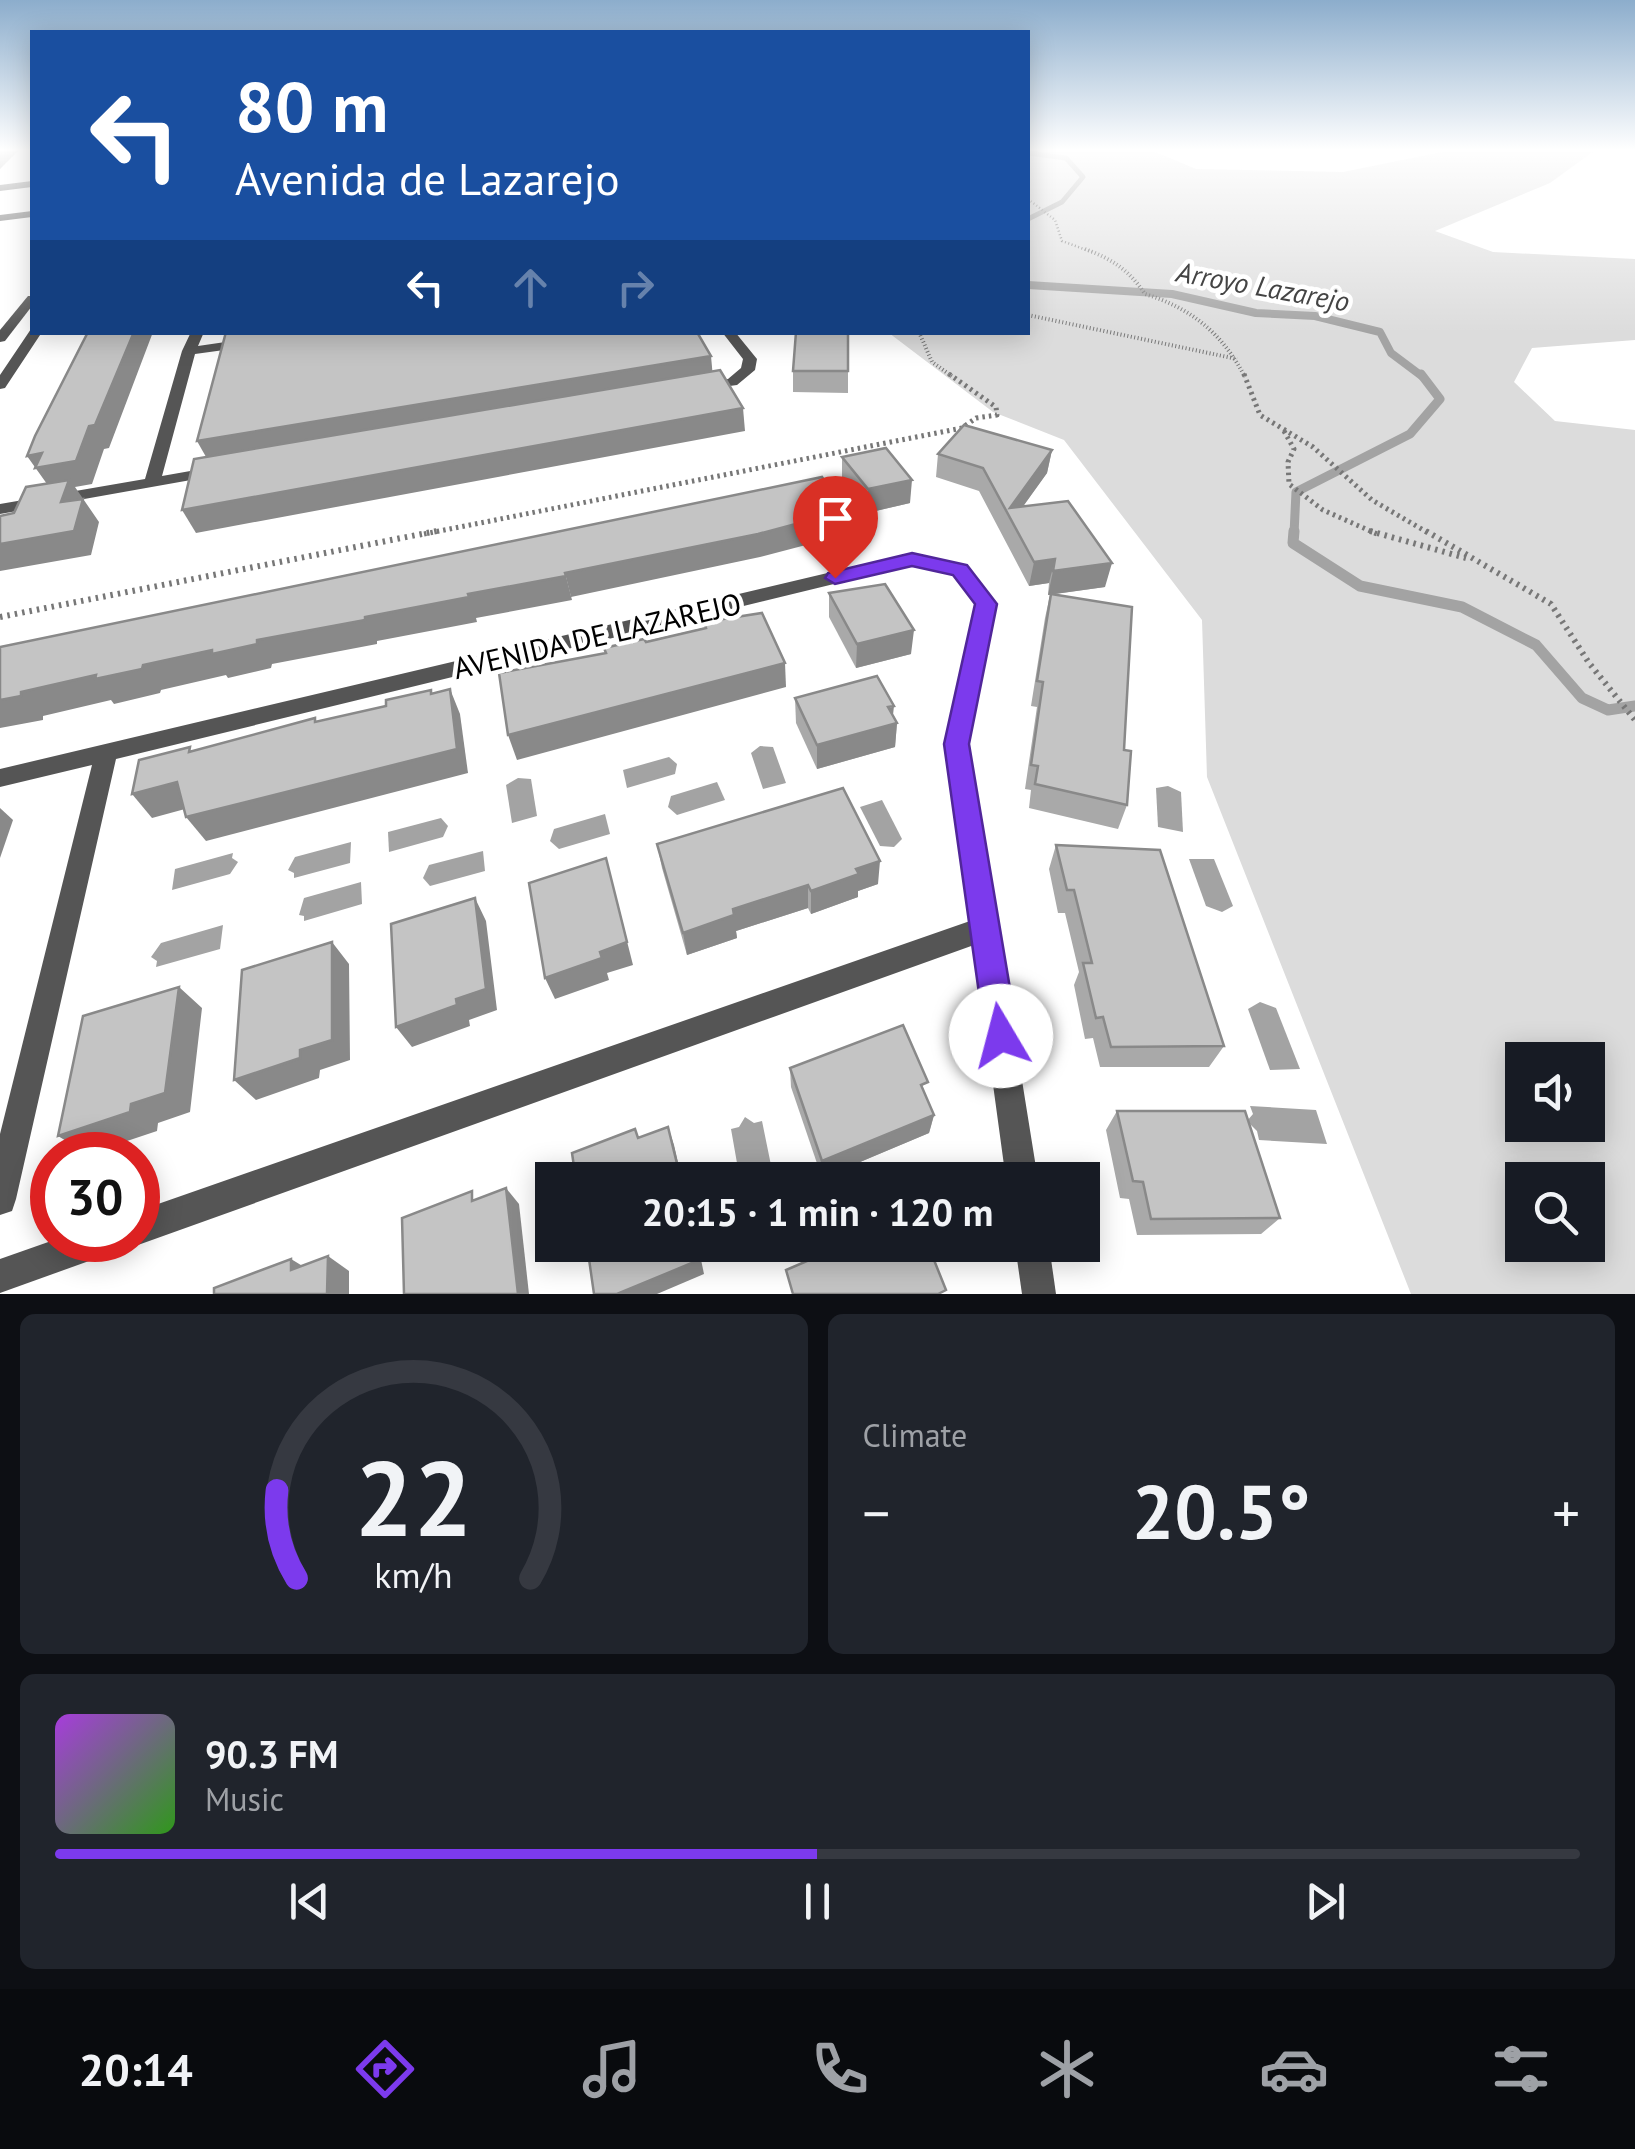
<!DOCTYPE html>
<html lang="en">
<head>
<meta charset="utf-8">
<style>
  :root { --surface:#171b24; --page:#20242c; --text:#f1f3f6; --muted:#9ea1a6; --line:#363941; --accent:#7c3aed }
  body { margin:0; font-family:"PT Sans",sans-serif; background:var(--page); color:var(--text); height:100vh; display:flex; flex-direction:column; font-size:38px; white-space:nowrap }
  * { box-sizing:border-box; margin:0 }
  p { font-size:32px; color:var(--muted) }
  .icon { flex:none; width:55px; height:55px; fill:none; stroke:currentColor; stroke-width:2; stroke-linecap:round; stroke-linejoin:round }
  .map { position:relative; height:1294px; overflow:hidden }
  .drawer { display:flex; flex-direction:column; gap:20px; padding:20px; background:#0d0f14; flex:1 }
  .drawer>* { flex:none }
  .guide { position:absolute; left:30px; top:30px; width:1000px; height:305px; border-radius:0px; box-shadow:0 5px 25px #0003; background:#1a4fa0; color:#fff; overflow:hidden }
  .buttons { position:absolute; left:1505px; top:1042px; display:grid; gap:20px }
  .buttons a { display:grid; place-items:center; width:100px; height:100px; border-radius:0px; background:var(--surface); box-shadow:0 5px 25px #0003; font-size:50px }
  .speed { position:absolute; left:30px; top:1132px; display:flex; gap:20px; font-size:50px; font-weight:700; text-align:center }
  .speed>* { display:grid; place-content:center; width:130px; height:130px; border-radius:50%; background:var(--surface); box-shadow:0 5px 25px #0003; line-height:1 }
  .speed .limit { border:15px solid #d22; background:#fff; color:#111 }
  .pin { position:absolute; display:grid; place-items:center; width:85px; height:85px; color:#fff; margin:-102px -42px; border-radius:50% 50% 50% 0; rotate:-45deg; box-shadow:0 0 10px #0007 }
  .pin .icon { rotate:45deg }
  .me { position:absolute; width:110px; margin:-55px; rotate:352deg; stroke-linejoin:round; filter:drop-shadow(0 0 8px #0008) }
  .turn { display:flex; align-items:center; gap:35px; height:210px; padding:0 40px; font-size:45px }
  .turn .icon { width:130px; height:130px; stroke-width:2.5 }
  .turn b { display:block; font-size:70px; line-height:85px }
  .lanes { display:flex; align-items:center; height:95px; padding:0 40px; background:#0003; justify-content:center; gap:50px; direction:ltr }
  .lanes .off { opacity:.35 }
  .big { font-size:75px; font-weight:600; line-height:1.1 }
  .drawer .tile { flex:1; display:flex; flex-direction:column; justify-content:center; gap:15px; min-width:0; padding:0 35px; border-radius:15px; background:var(--page) }
  .drawer .dial { align-items:center; gap:0 }
  .dial svg { height:260px; overflow:visible; fill:none; stroke:var(--line); stroke-width:7; stroke-linecap:round; text-anchor:middle }
  .dial text { fill:var(--text); stroke:none }
  .song { display:flex; align-items:center; gap:30px }
  .cover { width:120px; height:120px; border-radius:15px; background:linear-gradient(135deg,hsl(280 70% 55%),hsl(110 70% 35%)) }
  .played { height:10px; border-radius:5px; background:linear-gradient(90deg,var(--accent) 50%,var(--line) 50%) }
  .keys { display:flex; justify-content:space-around; direction:ltr }
  .heat { display:flex; justify-content:space-between; align-items:center; font-size:55px; direction:ltr }
  .drawer .tiles { flex:1; display:grid; gap:20px; grid-template-columns:1fr 1fr }
  .tile:last-child { grid-column:span 2 }
  .trip { position:absolute; left:535px; top:1162px; width:565px; height:100px; border-radius:0px; background:var(--surface); box-shadow:0 5px 25px #0003; font-weight:600; line-height:100px; text-align:center }
  .menu { display:flex; height:160px; justify-content:space-around; align-items:center; background:#090b0e; color:var(--muted) }
  .menu .icon { width:70px; height:70px }
  .menu .active { color:var(--accent) }
  .menu b { font-size:45px; color:var(--text) }
  .map>svg:first-child { display:block }
</style>
</head>
<body>
<div class="map">
<svg width="1635" height="1294" viewBox="0 0 1635 1294">
  <rect width="100%" height="100%" fill="#fff"/>
  <path fill="#dcdcdc" fill-rule="evenodd" d="M1028,151H1153L1196,169L1343,172L1447,151H1594L1550,183L1435,231L1493,252L1635,259V340L1532,348L1514,382L1555,421L1635,430V1294H1411L1207,777L1202,620L1064,440L993,412L889,333L1028,332ZM1522,1060H1588V1125H1522ZM1522,1180H1588V1245H1522Z"/>
  <g fill="#a3a3a3">
    <path d="M760,746L773,747L786,783L763,789L751,753Z"/>
    <path d="M669,757L677,764L675,774L627,788L623,770Z"/>
    <path d="M518,778L531,779L537,816L512,823L506,785Z"/>
    <path d="M717,782L725,800L677,815L668,807L671,796Z"/>
    <path d="M1168,786L1181,792L1183,832L1158,827L1156,788Z"/>
    <path d="M882,800L902,839L894,847L880,846L860,807Z"/>
    <path d="M605,814L610,834L559,849L550,841L554,829Z"/>
    <path d="M441,818L448,826L443,837L389,852L388,832Z"/>
    <path d="M351,842L350,863L294,878V873L288,870L295,857Z"/>
    <path d="M483,851L485,871L430,886L423,878L429,865Z"/>
    <path d="M233,853L232,858L238,862L230,874L172,890L175,869Z"/>
    <path d="M1189,859H1214L1233,906L1222,912L1206,906Z"/>
    <path d="M361,882L362,904L304,921V916L299,915L304,898Z"/>
    <path d="M223,925L220,949L156,967L157,961L151,957L161,943Z"/>
    <path d="M1260,1002L1276,1008L1300,1069L1270,1070L1248,1009Z"/>
    <path d="M1250,1106L1316,1110L1327,1144L1259,1140L1257,1131L1247,1121L1253,1114Z"/>
    <path d="M745,1117L754,1123L762,1121L774,1180H740L731,1129L739,1127Z"/>
  </g>
  <g fill="none" stroke-linecap="round" stroke-linejoin="round">
    <path stroke="#a3a3a3" stroke-width="5" d="M1028,153L1066,158L1083,177L1062,202L1028,219"/>
    <path stroke="#a3a3a3" stroke-width="8" d="M1028,285L1172,294L1256,313L1315,316L1380,332L1391,353L1423,377"/>
    <path stroke="#a3a3a3" stroke-width="9" d="M1294,534L1296,492L1410,434L1440,399L1421,374"/>
    <path stroke="#a3a3a3" stroke-width="11" d="M1294,531L1293,543L1360,586L1462,607L1536,645L1582,698L1608,710L1635,706"/>
    <path stroke="#777" stroke-width="2.5" stroke-dasharray="1 2.5" stroke-linecap="butt" d="M1028,199L1055,220L1062,241L1092,252"/>
    <g stroke="#777" stroke-width="4" stroke-dasharray="1 2.5" stroke-linecap="butt">
      <path d="M1085,249C1112,259 1129,270 1145,294C1191,308 1222,333 1245,377"/>
      <path d="M1028,315L1237,359"/>
      <path d="M919,332L932,362L953,377"/>
    </g>
    <g stroke="#777" stroke-width="5" stroke-dasharray="2.5 4" stroke-linecap="butt">
      <path d="M1244,374L1260,415L1313,447L1372,500L1430,534"/>
      <path d="M1284,431L1294,449L1288,462L1289,484L1323,510L1377,534"/>
      <path d="M424,534L962,428L976,418L997,415L996,407L949,374"/>
    </g>
    <g stroke="#777" stroke-width="6" stroke-dasharray="2.5 5" stroke-linecap="butt">
      <path d="M1370,531L1466,558"/>
      <path d="M1426,531L1551,604L1589,663L1635,720"/>
      <path d="M0,617L437,531"/>
    </g>
    <g fill="#555" fill-rule="evenodd">
      <path d="M32,181V187L0,191V185Z"/>
      <path d="M32,211V217L0,221V215Z"/>
      <path d="M28,296H32V306L5,341L0,342V330Z"/>
      <path d="M31,329L32,332H42L5,388L0,389V375Z"/>
      <path d="M191,332H204L198,346L246,339L253,343L246,347L195,354L162,476L213,467L221,472L219,475L0,514V504L145,479L182,351Z"/>
      <path d="M722,332H735L757,359L755,370L737,385L700,390V384L728,379L741,368L743,359Z"/>
      <path d="M912,553L966,566L996,604L968,744L1038,1180H1006L974,945L138,1245L127,1240H138V1211L970,921L946,744L976,605L954,574L912,565L116,759L16,1199L12,1211L0,1215V1134L92,765L0,787V769Z"/>
      <path d="M54,1240H119L114,1252L0,1293V1259Z"/>
      <path d="M1015,1245H1049L1056,1294H1022Z"/>
    </g>
  </g>
  <g fill="#a9a9a9">
    <path d="M793,371H848V393L793,392Z"/>
    <path d="M1052,450L1047,473L1023,506L1105,587L1054,594L1124,750L1127,805L1118,829L1029,808L1031,790L1025,789L1037,707L1031,706L1045,618L1050,595H1048L1049,583L1029,586L979,491L936,477L938,454Z"/>
    <path d="M842,457L910,503L867,513L842,480Z"/>
    <path d="M829,593L911,654L856,668L829,617Z"/>
    <path d="M795,698L893,715L897,723L895,747L817,769L796,723Z"/>
    <path d="M657,844L878,884L858,891V897L811,914L808,908L736,931L737,938L687,955L662,868Z"/>
    <path d="M1056,845L1224,1046L1209,1067H1100L1093,1038L1085,1039L1074,985L1079,972L1065,913H1058L1049,869Z"/>
    <path d="M790,1068L925,1095L934,1115L929,1133L822,1178L791,1087Z"/>
    <path d="M1117,1111L1280,1218L1261,1234L1137,1235L1129,1199L1120,1198L1106,1130Z"/>
  </g>
  <g fill="#898989">
    <path d="M0,151H18L0,169Z"/>
    <path d="M134,332H153L109,448L104,449L92,484L75,487L99,522L91,555L0,571V544L52,491L27,456L89,426Z"/>
    <path d="M711,356L713,378L210,464L197,441Z"/>
    <path d="M743,408L745,431L196,533L182,510Z"/>
    <path d="M1052,450L1047,473L1012,522L1010,508Z"/>
    <path d="M912,480L910,503L867,513L868,489Z"/>
    <path d="M844,511V535L760,557L571,597L565,573Z"/>
    <path d="M1055,559L1049,583L1029,586L1034,562Z"/>
    <path d="M1112,563L1105,587L1048,595L1053,571Z"/>
    <path d="M566,576L572,600L476,618L477,622L377,641V644L272,664L271,668L228,678L226,675L161,690L160,693L114,704L111,700L43,716V720L0,728V700L21,692L468,594Z"/>
    <path d="M914,630L911,654L856,668L857,644Z"/>
    <path d="M785,663L786,687L517,760L508,735Z"/>
    <path d="M450,689L460,714L468,773L206,841L186,817Z"/>
    <path d="M894,706L892,724L897,723L895,747L817,769V745Z"/>
    <path d="M177,782L196,806L152,818L132,794Z"/>
    <path d="M0,808L13,820L0,858Z"/>
    <path d="M606,858L633,965L607,973L609,980L555,999L545,978L600,952Z"/>
    <path d="M880,861L878,884L858,891V897L811,914V891L856,869Z"/>
    <path d="M808,885V908L736,931L737,938L687,955L683,933L733,909Z"/>
    <path d="M475,898L486,921L497,1010L469,1020L470,1026L412,1047L396,1027L456,999Z"/>
    <path d="M332,942L349,964L350,1060L320,1070L319,1078L256,1100L234,1080L300,1050Z"/>
    <path d="M179,987L202,1008L190,1112L158,1123L157,1131L88,1154L58,1136L131,1104Z"/>
    <path d="M934,1115L929,1133L822,1178V1161Z"/>
    <path d="M668,1127L674,1145L682,1180H681Z"/>
    <path d="M506,1188L519,1204L529,1294H518Z"/>
    <path d="M696,1245H698L704,1274L657,1294H617Z"/>
    <path d="M328,1256L349,1271V1294H327Z"/>
    <path d="M291,1259L314,1273L291,1270Z"/>
  </g>
  <g fill="#c4c4c4" stroke="#898989" stroke-width="2.5">
    <path d="M88,332H134L95,425L89,426L76,461L35,468L42,453L27,456L35,436Z"/>
    <path d="M226,332H697L711,356L197,441Z"/>
    <path d="M796,332H848V371H793Z"/>
    <path d="M720,370L743,408L182,510L194,459Z"/>
    <path d="M964,425L1052,450L1010,508L1068,501L1112,563L1053,571L1055,559L1034,562L983,468L938,454Z"/>
    <path d="M886,448L912,480L868,489L842,457Z"/>
    <path d="M822,477L844,511L758,534L565,573L566,576L468,594L469,597L365,617V620L257,640V644L212,654V650L143,665L142,669L95,679L96,675L21,692V696L0,700V647Z"/>
    <path d="M69,480L61,502L83,499L74,531L0,544V516L14,513L26,487Z"/>
    <path d="M885,584L914,630L857,644L829,593Z"/>
    <path d="M1051,594L1132,607L1124,750L1131,751L1127,805L1035,784L1038,766L1031,765L1043,682L1037,681Z"/>
    <path d="M762,613L785,663L508,735L499,673L606,653L604,648L644,639L646,642L706,628L704,622Z"/>
    <path d="M877,676L894,706L888,707L897,723L817,745L795,698Z"/>
    <path d="M450,689L457,749L186,817L177,782L132,794L139,760L190,747L189,752L315,718V722L386,706V700L431,690V694Z"/>
    <path d="M843,788L880,861L856,869L859,874L811,891L808,885L733,909L734,915L683,933L657,844Z"/>
    <path d="M1056,845L1160,850L1224,1046L1111,1047L1103,1017L1096,1018L1083,963H1092L1074,890H1067Z"/>
    <path d="M606,858L627,942L600,952L602,958L545,978L529,883Z"/>
    <path d="M475,898L486,989L456,999L457,1005L396,1027L391,924Z"/>
    <path d="M332,942V1040L300,1050V1058L234,1080L242,970Z"/>
    <path d="M179,987L165,1093L131,1104L130,1112L58,1136L83,1016Z"/>
    <path d="M903,1025L928,1082L921,1085L934,1115L822,1161L790,1068Z"/>
    <path d="M1117,1111H1245L1280,1218L1151,1219L1143,1182L1133,1181Z"/>
    <path d="M668,1127L681,1180H576L572,1153L635,1129L638,1138Z"/>
    <path d="M506,1188L518,1294H404L402,1218L472,1191V1201Z"/>
    <path d="M587,1245H696L699,1260L617,1294H594Z"/>
    <path d="M844,1245H928L946,1290L938,1294H793L786,1270Z"/>
    <path d="M328,1256L327,1294H214V1288L291,1259V1270Z"/>
  </g>
  <linearGradient id="sky" x2="0" y2="1"><stop stop-color="#8cadcc"/><stop offset="0.45" stop-color="#fff"/><stop offset="1" stop-color="#fff" stop-opacity="0"/></linearGradient>
  <rect width="1635" height="333" fill="url(#sky)"/>
  <path fill="#7c3aed" stroke="#51269a" stroke-width="2.5" d="M912,553L967,565L997,604L969,744L1018,1036L1013,1047L1001,1052L990,1047L985,1036L944,744L975,604L953,575L912,566L835,584L825,578L828,573Z"/>
  <g text-anchor="middle" dominant-baseline="central" stroke-width="9" stroke-linejoin="round" paint-order="stroke">
    <g font-size="28" font-style="italic" fill="#444" stroke="#fff">
      <text transform="translate(1263 286) rotate(10)">Arroyo Lazarejo</text>
    </g>
    <g font-size="30" fill="#000" stroke="#fff">
      <text transform="translate(597 635) rotate(-13)">AVENIDA DE LAZAREJO</text>
    </g>
  </g>
</svg>
<div class="buttons">
<a><svg class="icon" aria-label="sound" viewBox="0 0 24 24"><path d="M4 9h4l5-4v14l-5-4H4zM17 9q2 3 0 6"/></svg></a>
<a><svg class="icon" aria-label="search" viewBox="0 0 24 24"><circle cx="10" cy="10" r="6"/><path d="M15 15l6 6"/></svg></a>
</div>
<div class="speed"><div class="limit">30</div></div>
<div class="pin" style="left:835px;top:578px;background:#d93025"><svg class="icon" aria-label="arrive" viewBox="0 0 24 24"><path d="M6 21V4h12l-3 4 3 4H6"/></svg></div>
<svg class="me" style="left:1001px;top:1036px" viewBox="-20 -20 40 40"><circle r="19" fill="#fff"/><path d="M0-13L10 11 0 6-10 11z" fill="#7c3aed"/></svg>
<div class="trip">20:15 · 1 min · 120 m</div>
<div class="guide">
<div class="turn"><svg class="icon" aria-label="left" viewBox="0 0 24 24"><path d="M17 20v-9H6M10 6l-5 5 5 5"/></svg><div><b>80 m</b>Avenida de Lazarejo</div></div>
<div class="lanes"><svg class="icon" aria-label="left" viewBox="0 0 24 24"><path d="M17 20v-9H6M10 6l-5 5 5 5"/></svg><svg class="icon off" aria-label="ahead" viewBox="0 0 24 24"><path d="M12 20V5M6 11l6-6 6 6"/></svg><svg class="icon off" aria-label="right" viewBox="0 0 24 24"><path d="M7 20v-9h11M14 6l5 5-5 5"/></svg></div>
</div>
</div>
<section class="drawer">
<div class="tiles">
<div class="tile dial"><svg viewBox="0 0 100 80">
<path d="M14 69A42 42 0 1 1 86 69"/>
<path d="M14 69A42 42 0 0 1 8 42" stroke="#7c3aed"/>
<text x="50" y="56" font-size="32" font-weight="700">22</text>
<text x="50" y="72" font-size="11">km/h</text>
</svg></div>
<div class="tile"><p>Climate</p>
<div class="heat"><a>−</a><b class="big">20.5°</b><a>+</a></div>
</div>
<div class="tile">
<div class="song"><i class="cover"></i><div><b>90.3 FM</b><p>Music</p></div></div>
<div class="played"></div>
<div class="keys"><svg class="icon" aria-label="previous" viewBox="0 0 24 24"><path d="M18 5L8 12l10 7zM5 5v14"/></svg><svg class="icon" aria-label="pause" viewBox="0 0 24 24"><path d="M8 5v14M16 5v14"/></svg><svg class="icon" aria-label="next" viewBox="0 0 24 24"><path d="M6 5l10 7-10 7zM19 5v14"/></svg></div>
</div>
</div>
</section>
<nav class="menu">
<b>20:14</b>
<svg class="icon active" aria-label="directions" viewBox="0 0 24 24"><path d="M12 3l9 9-9 9-9-9zM9 14v-3h6M13 9l2 2-2 2"/></svg>
<svg class="icon" aria-label="music" viewBox="0 0 24 24"><path d="M9 18V5l10-2v13"/><circle cx="6" cy="18" r="3"/><circle cx="16" cy="16" r="3"/></svg>
<svg class="icon" aria-label="phone" viewBox="0 0 24 24"><path d="M5 4h4l2 5-3 2q2 4 5 5l2-3 5 2v4C11 20 4 13 5 4z"/></svg>
<svg class="icon" aria-label="climate" viewBox="0 0 24 24"><path d="M12 3v18M4 7l16 10M4 17L20 7"/></svg>
<svg class="icon" aria-label="car" viewBox="0 0 24 24"><path d="M5 17H2v-5l4-1 3-4h7l3 4 3 1v5h-3M9 17h6M6 11h13"/><circle cx="7" cy="17" r="2"/><circle cx="17" cy="17" r="2"/></svg>
<svg class="icon" aria-label="filters" viewBox="0 0 24 24"><path d="M4 7h16M4 17h16"/><circle cx="9" cy="7" r="2"/><circle cx="15" cy="17" r="2"/></svg>
</nav>
</body>
</html>
